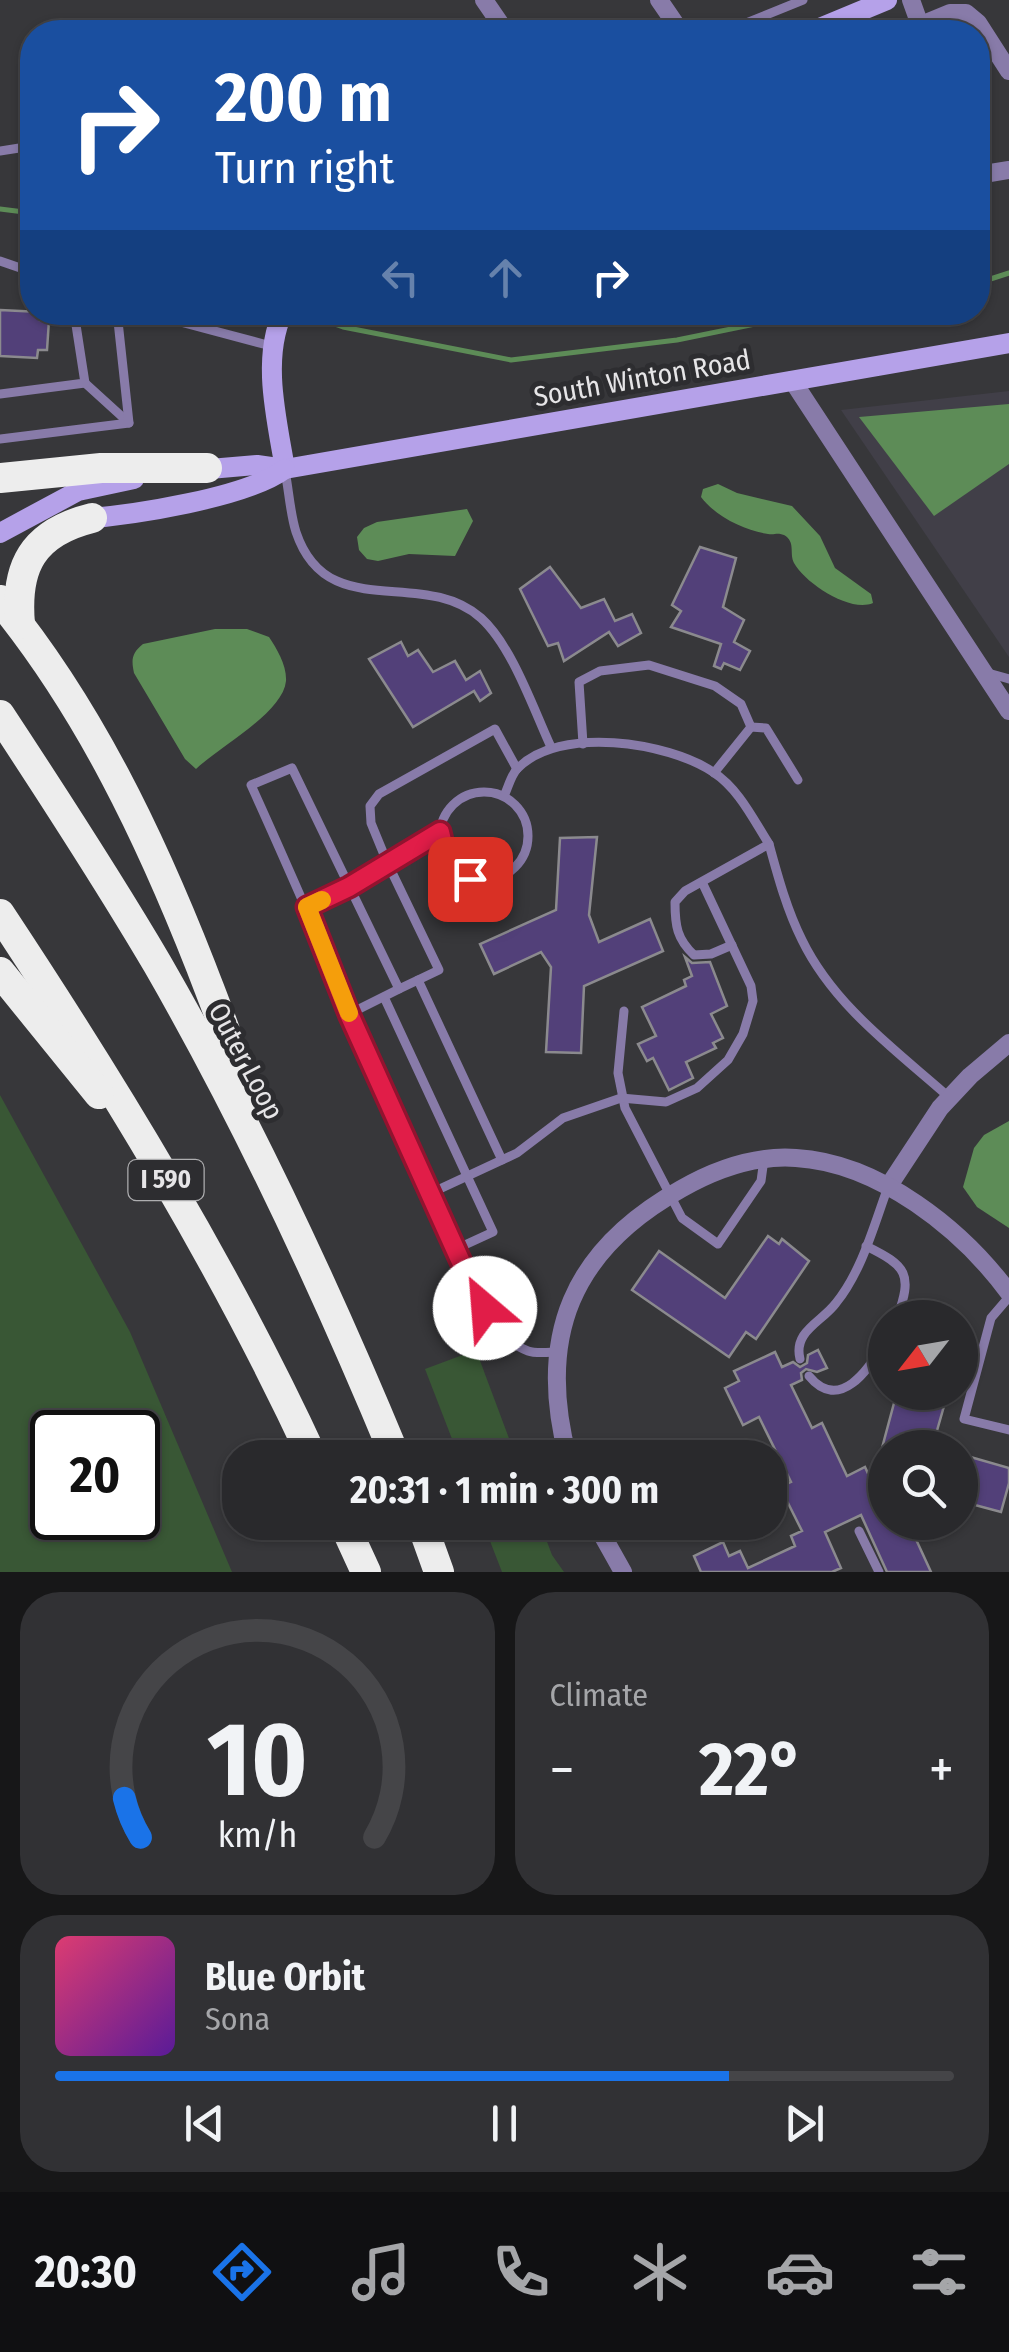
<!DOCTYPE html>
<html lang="en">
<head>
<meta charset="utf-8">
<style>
  :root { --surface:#29292c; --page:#313134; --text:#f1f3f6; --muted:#a5a6a9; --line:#454548; --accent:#1a73e8 }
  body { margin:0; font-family:"Fira Sans Condensed",sans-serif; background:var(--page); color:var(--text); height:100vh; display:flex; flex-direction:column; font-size:38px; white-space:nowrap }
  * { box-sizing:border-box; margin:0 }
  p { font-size:32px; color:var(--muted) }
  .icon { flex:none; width:55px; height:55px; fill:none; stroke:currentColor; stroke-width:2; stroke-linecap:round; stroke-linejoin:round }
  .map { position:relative; height:1572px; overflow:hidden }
  .side { display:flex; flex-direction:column; gap:20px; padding:20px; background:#171718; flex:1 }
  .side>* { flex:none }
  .banner { position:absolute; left:20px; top:20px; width:970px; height:305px; border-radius:40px; box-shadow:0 2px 8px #0004,0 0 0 2px var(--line); background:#1a4fa0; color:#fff; overflow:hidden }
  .needle { width:65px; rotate:239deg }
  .buttons { position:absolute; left:868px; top:1300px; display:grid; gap:20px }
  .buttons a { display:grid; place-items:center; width:110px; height:110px; border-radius:50%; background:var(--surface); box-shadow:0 2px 8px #0004,0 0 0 2px var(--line); font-size:50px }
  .speed { position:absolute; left:30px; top:1410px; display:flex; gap:20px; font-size:50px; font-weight:700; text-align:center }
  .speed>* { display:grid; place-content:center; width:130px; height:130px; border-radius:50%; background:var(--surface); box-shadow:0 2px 8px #0004,0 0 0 2px var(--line); line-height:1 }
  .speed .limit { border:5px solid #111; border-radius:15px; background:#fff; color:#111 }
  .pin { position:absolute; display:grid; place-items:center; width:85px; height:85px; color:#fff; margin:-42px; border-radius:20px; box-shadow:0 5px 15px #0006 }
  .me { position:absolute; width:110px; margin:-55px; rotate:333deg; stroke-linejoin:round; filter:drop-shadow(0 0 8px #0008) }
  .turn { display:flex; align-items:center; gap:35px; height:210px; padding:0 30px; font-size:45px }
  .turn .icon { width:130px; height:130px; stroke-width:2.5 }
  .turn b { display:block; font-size:70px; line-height:85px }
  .lanes { display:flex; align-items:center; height:95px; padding:0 30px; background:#0003; justify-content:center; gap:50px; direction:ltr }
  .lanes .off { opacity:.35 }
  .big { font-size:75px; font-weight:700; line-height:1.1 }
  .side .card { flex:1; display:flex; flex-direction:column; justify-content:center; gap:15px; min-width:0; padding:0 35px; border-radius:40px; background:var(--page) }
  .side .dial { align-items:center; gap:0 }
  .dial svg { height:260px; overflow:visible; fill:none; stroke:var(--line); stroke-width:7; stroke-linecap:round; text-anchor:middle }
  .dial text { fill:var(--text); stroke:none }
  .song { display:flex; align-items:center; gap:30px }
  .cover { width:120px; height:120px; border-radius:15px; background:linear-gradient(135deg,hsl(340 70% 55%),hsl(270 70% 35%)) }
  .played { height:10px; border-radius:5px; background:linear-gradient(90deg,var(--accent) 75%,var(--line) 75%) }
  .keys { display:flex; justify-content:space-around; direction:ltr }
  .heat { display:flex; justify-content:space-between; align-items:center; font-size:55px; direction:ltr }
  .side .tiles { flex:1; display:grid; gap:20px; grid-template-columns:1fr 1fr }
  .card:last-child { grid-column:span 2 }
  .trip { position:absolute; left:222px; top:1440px; width:565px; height:100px; border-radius:40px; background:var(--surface); box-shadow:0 2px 8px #0004,0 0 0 2px var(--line); font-weight:700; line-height:100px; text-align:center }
  .dock { display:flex; height:160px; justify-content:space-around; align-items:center; background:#101012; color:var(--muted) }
  .dock .icon { width:70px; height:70px }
  .dock .active { color:var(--accent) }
  .dock b { font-size:45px; color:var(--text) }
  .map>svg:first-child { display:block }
</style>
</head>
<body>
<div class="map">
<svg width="1009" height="1572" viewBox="0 0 1009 1572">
  <rect width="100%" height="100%" fill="#37373a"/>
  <path fill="#413f48" d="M1009,391V657L841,410Z"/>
  <g fill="#395735" fill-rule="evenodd">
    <path d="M0,1095L130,1332L232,1572H0ZM52,1432H138V1518H52Z"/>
    <path d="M476,1350L516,1457H459L425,1369Z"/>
    <path d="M483,1523H540L552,1555L564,1572H502Z"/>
  </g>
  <g fill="#5d8c57">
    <path d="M1009,404V464L934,516L859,417Z"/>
    <path d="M718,484L737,493L792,506L820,536L835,568L871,594L873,603C850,613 805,583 794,563C789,553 796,542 784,535C776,532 776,535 768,534C746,531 716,517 701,497L703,489Z"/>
    <path d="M467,509L473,521L455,556L409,554L378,561L367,559L359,550L357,537L364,528L377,522Z"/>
    <path d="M215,629H247L269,637C277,649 287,666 286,681C283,713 219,747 196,769L185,759L134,673C131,659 132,653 143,644Z"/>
    <path d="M1009,1121V1228L977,1207L963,1187L974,1148L984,1135Z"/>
  </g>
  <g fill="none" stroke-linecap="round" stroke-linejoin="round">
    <g stroke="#5d8c57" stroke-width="5">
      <path d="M0,209L32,213"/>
      <path d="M978,283L1009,273"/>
      <path d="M301,312L343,327L511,360L677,340L814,312"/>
    </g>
  </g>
  <g fill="#524079" stroke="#8b8a8e" stroke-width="2.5">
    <path d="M0,310L40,312V320H49L47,350H38L37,358L0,356Z"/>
    <path d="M700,547L736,558L723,607L744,620L734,642L750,651L740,670L724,663L721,669L714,666L721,644L671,627L681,611L672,605Z"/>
    <path d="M550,567L581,608L604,599L615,621L632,614L641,633L618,646L609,632L564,661L558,643L548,646L520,589Z"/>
    <path d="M401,642L408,656L418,650L433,672L455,661L466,680L480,671L491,693L480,701L474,691L413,727L369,659Z"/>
    <path d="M597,837L589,915L599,942L650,919L663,951L584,986L581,1053L546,1052L551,967L541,952L494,974L480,944L556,910L560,838Z"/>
    <path d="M685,957L692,963L710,962L727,1006L711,1014L723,1038L713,1043L716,1048L686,1062L693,1078L669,1090L653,1058L647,1061L638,1044L656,1036L642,1007L686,986L684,980L692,976Z"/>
    <path d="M768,1236L779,1244L782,1239L809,1261L756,1339L746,1332L729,1357L632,1290L659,1251L725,1298Z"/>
    <path d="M818,1350L827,1368L817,1372L806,1369L801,1373L802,1380L791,1385L812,1428L822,1423L847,1476L865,1467L881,1502L885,1522H908L931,1572H887L861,1515L825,1532L841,1568L832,1572H701L694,1556L723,1542L729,1556L740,1551L748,1568L795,1546L791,1536L802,1531L787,1501L781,1499L778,1493L780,1487L791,1482L759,1417L743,1425L725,1388L739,1381L734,1371L775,1352L782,1367L793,1362L800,1367L807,1363L808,1355Z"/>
    <path d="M897,1392H948L932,1448H882Z"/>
    <path d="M960,1454L1009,1468V1483L1001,1512L960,1501Z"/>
  </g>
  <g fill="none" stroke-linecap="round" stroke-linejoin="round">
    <g stroke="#887ba9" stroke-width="9">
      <path d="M724,32L803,0"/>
      <path d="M0,151L32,146"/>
      <path d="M0,261L32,272"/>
      <path d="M143,312L271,346"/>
      <path d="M85,383L129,423"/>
      <path d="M0,394L85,383L74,312"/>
      <path d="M0,439L129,423L117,312"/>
      <path d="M285,471C289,491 290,513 296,532C327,625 422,566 481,618C512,646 533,708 551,747"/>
      <path d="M988,673L1009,679"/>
      <path d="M751,727L766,728L798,780"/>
      <path d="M583,744L579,682L600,671L649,665L715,686L741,704L751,727L714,773"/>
      <circle cx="484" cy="836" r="44"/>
      <path d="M504,796C508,788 511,775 517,769C559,725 668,742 713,772C739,789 753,819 769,844"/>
      <path d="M307,907L349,887L387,862L371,823L370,806L379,794L495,729L517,769"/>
      <path d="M732,945L711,954L694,955C677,939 675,926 675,902L685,891L769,844C778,877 787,910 802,940C834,1006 896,1050 950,1098"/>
      <path d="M418,980L439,970L387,862L440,832"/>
      <path d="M384,997L493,1232L456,1249"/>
      <path d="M624,1011L618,1073L625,1108L682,1218L718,1244L761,1181L764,1159"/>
      <path d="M349,1014L399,989"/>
      <path d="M431,1195C370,1059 313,921 251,785L292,768L399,989L418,980L502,1160"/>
      <path d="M866,1246C907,1266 913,1274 897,1318"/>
      <path d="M1009,1297L991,1318L964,1419L1009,1430"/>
      <path d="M559,1352C550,1352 536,1354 528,1351C480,1334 450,1236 431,1193L517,1153L563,1118L621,1098L666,1102L697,1088L728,1060L743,1034L753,1001L751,986L702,882"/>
      <path d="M800,1359C793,1331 822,1322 836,1303C862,1271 874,1225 888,1187"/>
      <path d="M809,1376C839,1413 869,1370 885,1341"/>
      <path d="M859,1531L879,1572"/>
    </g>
    <g stroke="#887ba9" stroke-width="18">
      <path d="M484,0L506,32"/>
      <path d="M659,0L681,32"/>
      <path d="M911,0L920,25"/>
      <path d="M904,32L950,13H966L978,23L1009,71"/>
      <path d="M978,175L1009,170"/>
      <path d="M792,380L1009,711"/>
      <path d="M888,1187L940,1108L970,1076L1009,1043"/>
      <path d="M568,1458C536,1336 572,1250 681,1189C716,1169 755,1155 796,1158C879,1163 962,1229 1009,1293"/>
      <path d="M595,1522L623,1572"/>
    </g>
    <g stroke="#b5a1e9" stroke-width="20">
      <path d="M810,32L887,0"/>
      <path d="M283,312C261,359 277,420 285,469"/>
      <path d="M198,470L257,465L285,469L1009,343"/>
      <path d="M82,519C132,515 246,498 285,469"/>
      <path d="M0,533L78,491L134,479"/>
    </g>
    <g stroke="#ededed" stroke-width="30">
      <path d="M0,478L101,468H207"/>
      <path d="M0,600C89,709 150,837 201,967C220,1017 238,1058 246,1112"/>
      <path d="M20,624C15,567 32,533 92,518"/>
      <path d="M0,715C54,797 108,880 158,965C249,1123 326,1289 396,1458"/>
      <path d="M0,914C115,1088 225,1268 313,1458"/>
      <path d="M0,972L99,1094"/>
      <path d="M343,1522L366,1572"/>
      <path d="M421,1522L439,1572"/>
    </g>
  </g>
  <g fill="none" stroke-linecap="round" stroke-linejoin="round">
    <defs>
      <path id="route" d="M470,879L447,861L440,832L349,887L307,907L349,1014L471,1284L485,1308"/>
    </defs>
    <use href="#route" stroke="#92132f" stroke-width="25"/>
    <use href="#route" stroke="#e11d48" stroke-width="18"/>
    <path stroke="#f59e0b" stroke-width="18" d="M322,900L307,907L349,1013"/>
  </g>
  <g text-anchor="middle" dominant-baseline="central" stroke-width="10" stroke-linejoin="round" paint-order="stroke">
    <rect fill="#2d2d30" stroke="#aeaeb0" stroke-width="2.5" x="128.5" y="1160" width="75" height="40" rx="8"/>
    <g font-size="25" font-weight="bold" fill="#e6e5e7">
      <text x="166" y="1180">I 590</text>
    </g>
    <g font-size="28" fill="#e6e5e7" stroke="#2d2d30">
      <text transform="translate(642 378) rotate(-10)">South Winton Road</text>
      <text transform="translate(246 1061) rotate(62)">Outer Loop</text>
    </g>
  </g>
</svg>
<div class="buttons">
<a><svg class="needle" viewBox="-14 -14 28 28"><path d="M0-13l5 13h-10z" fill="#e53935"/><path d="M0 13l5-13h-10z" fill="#a5a6a9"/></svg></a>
<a><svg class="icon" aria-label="search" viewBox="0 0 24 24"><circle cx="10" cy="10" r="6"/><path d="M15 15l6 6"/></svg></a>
</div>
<div class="speed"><div class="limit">20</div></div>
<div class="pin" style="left:470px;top:879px;background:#d93025"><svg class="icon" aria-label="arrive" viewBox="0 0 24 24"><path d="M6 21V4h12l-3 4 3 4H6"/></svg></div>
<svg class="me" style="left:485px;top:1308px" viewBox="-20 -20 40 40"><circle r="19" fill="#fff"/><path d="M0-13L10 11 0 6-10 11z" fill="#e11d48"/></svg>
<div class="trip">20:31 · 1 min · 300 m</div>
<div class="banner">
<div class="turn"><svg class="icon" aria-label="right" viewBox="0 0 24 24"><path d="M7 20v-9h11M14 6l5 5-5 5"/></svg><div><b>200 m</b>Turn right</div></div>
<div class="lanes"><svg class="icon off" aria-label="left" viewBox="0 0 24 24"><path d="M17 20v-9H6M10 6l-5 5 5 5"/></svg><svg class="icon off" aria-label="ahead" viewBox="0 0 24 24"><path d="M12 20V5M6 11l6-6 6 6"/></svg><svg class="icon" aria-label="right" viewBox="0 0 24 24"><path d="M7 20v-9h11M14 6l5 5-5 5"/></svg></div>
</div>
</div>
<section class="side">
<div class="tiles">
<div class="card dial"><svg viewBox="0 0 100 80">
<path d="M14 69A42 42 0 1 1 86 69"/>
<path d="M14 69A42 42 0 0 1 9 57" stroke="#1a73e8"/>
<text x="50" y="56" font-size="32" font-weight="700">10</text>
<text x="50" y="72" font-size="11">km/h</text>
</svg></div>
<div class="card"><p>Climate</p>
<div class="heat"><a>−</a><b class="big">22°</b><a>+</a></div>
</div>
<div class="card">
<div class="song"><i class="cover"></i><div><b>Blue Orbit</b><p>Sona</p></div></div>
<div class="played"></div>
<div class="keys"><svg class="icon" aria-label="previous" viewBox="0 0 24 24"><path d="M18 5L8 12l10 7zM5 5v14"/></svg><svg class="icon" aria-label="pause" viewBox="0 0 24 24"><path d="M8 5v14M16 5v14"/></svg><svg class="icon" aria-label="next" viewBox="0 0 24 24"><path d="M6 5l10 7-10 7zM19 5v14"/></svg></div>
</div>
</div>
</section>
<nav class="dock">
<b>20:30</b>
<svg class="icon active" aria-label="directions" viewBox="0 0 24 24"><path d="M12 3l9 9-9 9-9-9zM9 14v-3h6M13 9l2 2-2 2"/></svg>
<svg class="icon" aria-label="music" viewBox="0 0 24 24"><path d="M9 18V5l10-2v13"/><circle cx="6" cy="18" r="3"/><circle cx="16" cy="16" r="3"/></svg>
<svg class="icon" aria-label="phone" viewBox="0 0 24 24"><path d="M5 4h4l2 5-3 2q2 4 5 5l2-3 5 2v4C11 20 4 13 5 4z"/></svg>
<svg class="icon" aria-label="climate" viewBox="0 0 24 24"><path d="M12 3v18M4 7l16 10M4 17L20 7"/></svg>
<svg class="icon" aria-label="car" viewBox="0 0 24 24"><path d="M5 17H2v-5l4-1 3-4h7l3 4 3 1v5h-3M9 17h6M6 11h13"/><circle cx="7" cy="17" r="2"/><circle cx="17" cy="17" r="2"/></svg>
<svg class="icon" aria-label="filters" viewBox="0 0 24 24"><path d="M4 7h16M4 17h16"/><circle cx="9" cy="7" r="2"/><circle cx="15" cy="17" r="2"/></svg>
</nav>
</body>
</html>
